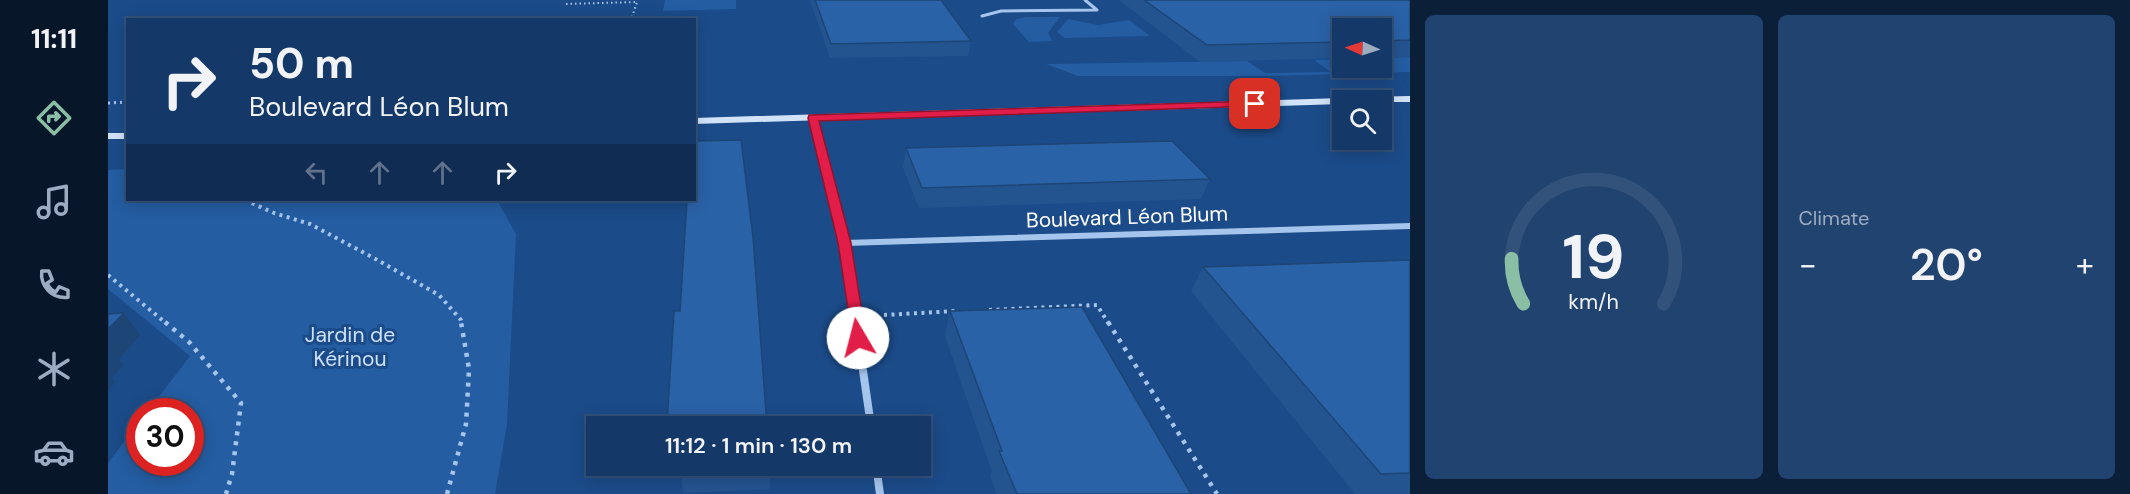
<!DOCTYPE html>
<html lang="en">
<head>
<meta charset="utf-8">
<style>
  :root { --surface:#143867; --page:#214370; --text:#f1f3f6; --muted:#9dacc0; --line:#33527b; --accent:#8abfa5 }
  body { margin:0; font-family:"DM Sans",sans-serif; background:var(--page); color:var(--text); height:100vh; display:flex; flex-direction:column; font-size:22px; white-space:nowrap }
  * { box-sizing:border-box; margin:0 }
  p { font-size:20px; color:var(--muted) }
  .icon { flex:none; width:33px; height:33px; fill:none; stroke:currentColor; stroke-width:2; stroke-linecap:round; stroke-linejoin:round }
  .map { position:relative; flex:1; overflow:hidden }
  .panel { display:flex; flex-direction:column; gap:15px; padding:15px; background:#0b1f39; width:720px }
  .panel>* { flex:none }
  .top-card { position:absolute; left:18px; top:18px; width:570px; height:183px; border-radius:0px; box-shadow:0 3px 15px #0003,0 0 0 2px var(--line); background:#143867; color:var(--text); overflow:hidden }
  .needle { width:39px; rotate:273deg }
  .controls { position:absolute; left:1224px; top:18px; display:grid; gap:12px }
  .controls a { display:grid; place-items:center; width:60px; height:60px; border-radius:0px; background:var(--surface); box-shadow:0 3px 15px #0003,0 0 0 2px var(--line); font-size:30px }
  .speed { position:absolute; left:18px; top:398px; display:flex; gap:12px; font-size:30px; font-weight:700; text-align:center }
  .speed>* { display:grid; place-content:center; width:78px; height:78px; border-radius:50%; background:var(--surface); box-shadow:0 3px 15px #0003,0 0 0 2px var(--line); line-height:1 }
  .speed .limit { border:9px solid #d22; background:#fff; color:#111 }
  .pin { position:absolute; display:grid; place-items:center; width:51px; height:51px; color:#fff; margin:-26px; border-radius:12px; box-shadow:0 3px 9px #0006 }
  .me { position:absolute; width:66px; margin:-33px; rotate:352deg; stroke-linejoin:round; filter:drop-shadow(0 0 4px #0008) }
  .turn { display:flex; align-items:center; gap:21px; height:126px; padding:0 24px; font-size:27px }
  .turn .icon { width:78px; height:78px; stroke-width:2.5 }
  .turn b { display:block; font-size:42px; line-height:51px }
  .lanes { display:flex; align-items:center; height:57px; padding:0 24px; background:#0003; justify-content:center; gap:30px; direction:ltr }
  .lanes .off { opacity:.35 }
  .big { font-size:45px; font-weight:600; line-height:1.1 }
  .panel .card { flex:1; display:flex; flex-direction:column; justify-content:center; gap:9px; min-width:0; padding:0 21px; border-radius:9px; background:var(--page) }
  .panel .dial { align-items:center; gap:0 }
  .dial svg { height:156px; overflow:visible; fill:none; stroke:var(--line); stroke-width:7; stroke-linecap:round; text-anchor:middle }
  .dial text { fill:var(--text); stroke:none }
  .heat { display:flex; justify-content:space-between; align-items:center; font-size:33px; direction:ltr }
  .panel .tiles { flex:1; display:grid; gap:15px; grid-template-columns:repeat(2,1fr) }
  .trip { position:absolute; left:478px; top:416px; width:345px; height:60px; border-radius:0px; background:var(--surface); box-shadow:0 3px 15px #0003,0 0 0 2px var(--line); font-weight:600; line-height:60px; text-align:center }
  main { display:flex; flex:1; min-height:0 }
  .dock { display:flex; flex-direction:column; width:108px; justify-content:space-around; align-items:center; background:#081629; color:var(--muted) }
  .dock .icon { width:42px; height:42px }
  .dock .selected { color:var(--accent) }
  .dock b { font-size:27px; color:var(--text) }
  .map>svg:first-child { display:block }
</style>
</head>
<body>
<main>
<nav class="dock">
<b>11:11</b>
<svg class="icon selected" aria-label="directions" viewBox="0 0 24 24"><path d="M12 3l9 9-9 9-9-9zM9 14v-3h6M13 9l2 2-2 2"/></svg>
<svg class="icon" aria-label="music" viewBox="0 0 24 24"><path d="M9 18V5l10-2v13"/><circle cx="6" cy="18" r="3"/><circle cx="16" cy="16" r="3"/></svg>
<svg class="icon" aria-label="phone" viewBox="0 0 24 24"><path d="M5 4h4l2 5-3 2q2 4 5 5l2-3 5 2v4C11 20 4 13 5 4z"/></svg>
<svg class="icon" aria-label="climate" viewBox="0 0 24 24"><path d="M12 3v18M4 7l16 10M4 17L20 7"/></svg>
<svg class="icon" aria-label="car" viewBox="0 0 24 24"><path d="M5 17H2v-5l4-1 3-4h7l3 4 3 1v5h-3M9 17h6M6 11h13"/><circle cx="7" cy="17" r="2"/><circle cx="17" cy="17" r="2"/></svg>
</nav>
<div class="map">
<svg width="1302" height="494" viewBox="0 0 1302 494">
  <rect width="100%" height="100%" fill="#1b4b89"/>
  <g fill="#245da2">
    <path d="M557,0H628V9L555,11Z"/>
    <path d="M918,17H952L940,33L944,41L921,42L905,24L908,19Z"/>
    <path d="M960,19L990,25L1021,20L1042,36L957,38L949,32Z"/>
    <path d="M1302,57V72L1161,76H970L938,64L1139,61L1157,73L1223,72L1206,60L1234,59V68H1274V58Z"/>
    <path d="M19,169L20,200H389L408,234L399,424L387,494H0V463L31,422L32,462H82V411H40L82,356L0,289V170Z"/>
  </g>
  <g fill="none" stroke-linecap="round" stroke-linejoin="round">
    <path stroke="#a5c5ec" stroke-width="2" stroke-dasharray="1.5 3" stroke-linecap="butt" d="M458,4L529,2L523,20"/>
    <path stroke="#a5c5ec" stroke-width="3" stroke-dasharray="2 4" stroke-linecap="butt" d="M0,103L20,102"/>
    <g stroke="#a5c5ec" stroke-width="4" stroke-dasharray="3 4.5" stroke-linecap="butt">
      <path d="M137,200L166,213L202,224L264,257L331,295L353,320L354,324"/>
      <path d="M0,275L59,324"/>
      <path d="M881,310L989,305L1001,324"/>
      <path d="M776,315L847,311"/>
    </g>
    <g stroke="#a5c5ec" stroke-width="4.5" stroke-dasharray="4 6" stroke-linecap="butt">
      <path d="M57,322L81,342L133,403L124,474L118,494"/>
      <path d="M1000,322L1109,494"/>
      <path d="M339,494L358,424L361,369L353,322"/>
    </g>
    <path stroke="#a5c5ec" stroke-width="3" d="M874,16L893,11L989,10L977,0"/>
    <path stroke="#a5c5ec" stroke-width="4.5" d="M705,118L723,190"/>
    <g stroke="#a5c5ec" stroke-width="6">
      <path d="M723,188L737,243L749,324"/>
      <path d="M737,243L1302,226"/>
    </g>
    <g stroke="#a5c5ec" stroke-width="8">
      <path d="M748,322L763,426"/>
      <path d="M768,465L772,494"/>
    </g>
    <g fill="#d2e3f9" fill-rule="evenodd">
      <path d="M1302,96V102H1274V100H1254L1258,97Z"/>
      <path d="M1234,98L1238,100H1234V104L586,124V118Z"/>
      <rect x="0" y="133" width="20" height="6"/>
    </g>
  </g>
  <g fill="#245490">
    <path d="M702,0H833L863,41L860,56L722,58Z"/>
    <path d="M1011,0H1302V57H1274V28H1234V58L1092,62Z"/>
    <path d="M798,148L1102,179L1093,199L811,208L795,168Z"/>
    <path d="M1302,260V494H1247L1083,291L1095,267Z"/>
    <path d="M566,311L659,426H560Z"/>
    <path d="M842,311L1083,494H889L882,476L884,472L837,336Z"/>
    <path d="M662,470V489L575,493L573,474Z"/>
  </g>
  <path fill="#1d4575" d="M16,313L32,335L11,359L15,365L4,378L7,382L0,391V329Z"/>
  <g fill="#2a62a7" stroke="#1d4575" stroke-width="1.5">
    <path d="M707,0H833L863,41L723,44Z"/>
    <path d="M1036,0H1302V40L1274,41V28H1234V42L1099,45Z"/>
    <path d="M633,140L645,237L659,426H576V423H559L566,311H572L579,200H586V141Z"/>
    <path d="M1064,141L1102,179L814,188L798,148Z"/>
    <path d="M1302,260V473L1273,474L1095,267Z"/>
    <path d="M974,307L1083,494H909L891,451H894L842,311Z"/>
    <path d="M16,313L0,329V314Z"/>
    <path d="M574,465H662V470L573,474Z"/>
  </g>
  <path fill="#e11d48" stroke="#92132f" stroke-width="1.5" d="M1147,101L1152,104L1150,106L711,121L743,243L758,338L756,342H745L730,243L700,118L701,115Z"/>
  <g text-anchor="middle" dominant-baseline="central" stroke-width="6" stroke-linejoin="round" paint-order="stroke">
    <g font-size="21" fill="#fff" stroke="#1b4b89">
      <text transform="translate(1019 217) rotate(-2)">Boulevard Léon Blum</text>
    </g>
    <g font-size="21" fill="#cbe0f9" stroke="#1b4b89">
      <text x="242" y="335">Jardin de<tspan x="242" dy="24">Kérinou</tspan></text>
    </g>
  </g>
</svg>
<div class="controls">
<a><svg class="needle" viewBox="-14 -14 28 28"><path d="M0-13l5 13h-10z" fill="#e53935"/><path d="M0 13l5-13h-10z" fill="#9dacc0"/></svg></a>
<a><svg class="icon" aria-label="search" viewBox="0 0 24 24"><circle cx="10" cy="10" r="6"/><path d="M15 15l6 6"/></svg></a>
</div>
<div class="speed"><div class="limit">30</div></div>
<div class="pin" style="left:1147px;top:104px;background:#d93025"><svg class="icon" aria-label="arrive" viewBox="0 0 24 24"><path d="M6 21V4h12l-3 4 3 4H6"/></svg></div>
<svg class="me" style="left:750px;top:338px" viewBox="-20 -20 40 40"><circle r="19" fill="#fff"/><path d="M0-13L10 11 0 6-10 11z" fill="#e11d48"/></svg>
<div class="trip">11:12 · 1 min · 130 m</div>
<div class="top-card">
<div class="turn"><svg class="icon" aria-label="right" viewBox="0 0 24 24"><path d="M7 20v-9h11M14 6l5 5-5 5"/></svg><div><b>50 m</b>Boulevard Léon Blum</div></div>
<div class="lanes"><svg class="icon off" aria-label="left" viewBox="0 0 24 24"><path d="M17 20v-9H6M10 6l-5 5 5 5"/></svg><svg class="icon off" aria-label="ahead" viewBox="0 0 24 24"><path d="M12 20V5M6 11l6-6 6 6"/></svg><svg class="icon off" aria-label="ahead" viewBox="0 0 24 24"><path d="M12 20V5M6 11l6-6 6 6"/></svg><svg class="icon" aria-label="right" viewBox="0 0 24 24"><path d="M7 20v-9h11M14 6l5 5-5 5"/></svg></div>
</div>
</div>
<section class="panel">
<div class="tiles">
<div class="card dial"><svg viewBox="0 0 100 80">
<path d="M14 69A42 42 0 1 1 86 69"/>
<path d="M14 69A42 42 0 0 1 8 46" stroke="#8abfa5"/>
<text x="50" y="56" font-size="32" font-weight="700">19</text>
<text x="50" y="72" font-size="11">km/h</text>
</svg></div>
<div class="card"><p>Climate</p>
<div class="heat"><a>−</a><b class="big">20°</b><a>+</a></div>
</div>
</div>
</section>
</main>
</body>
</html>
